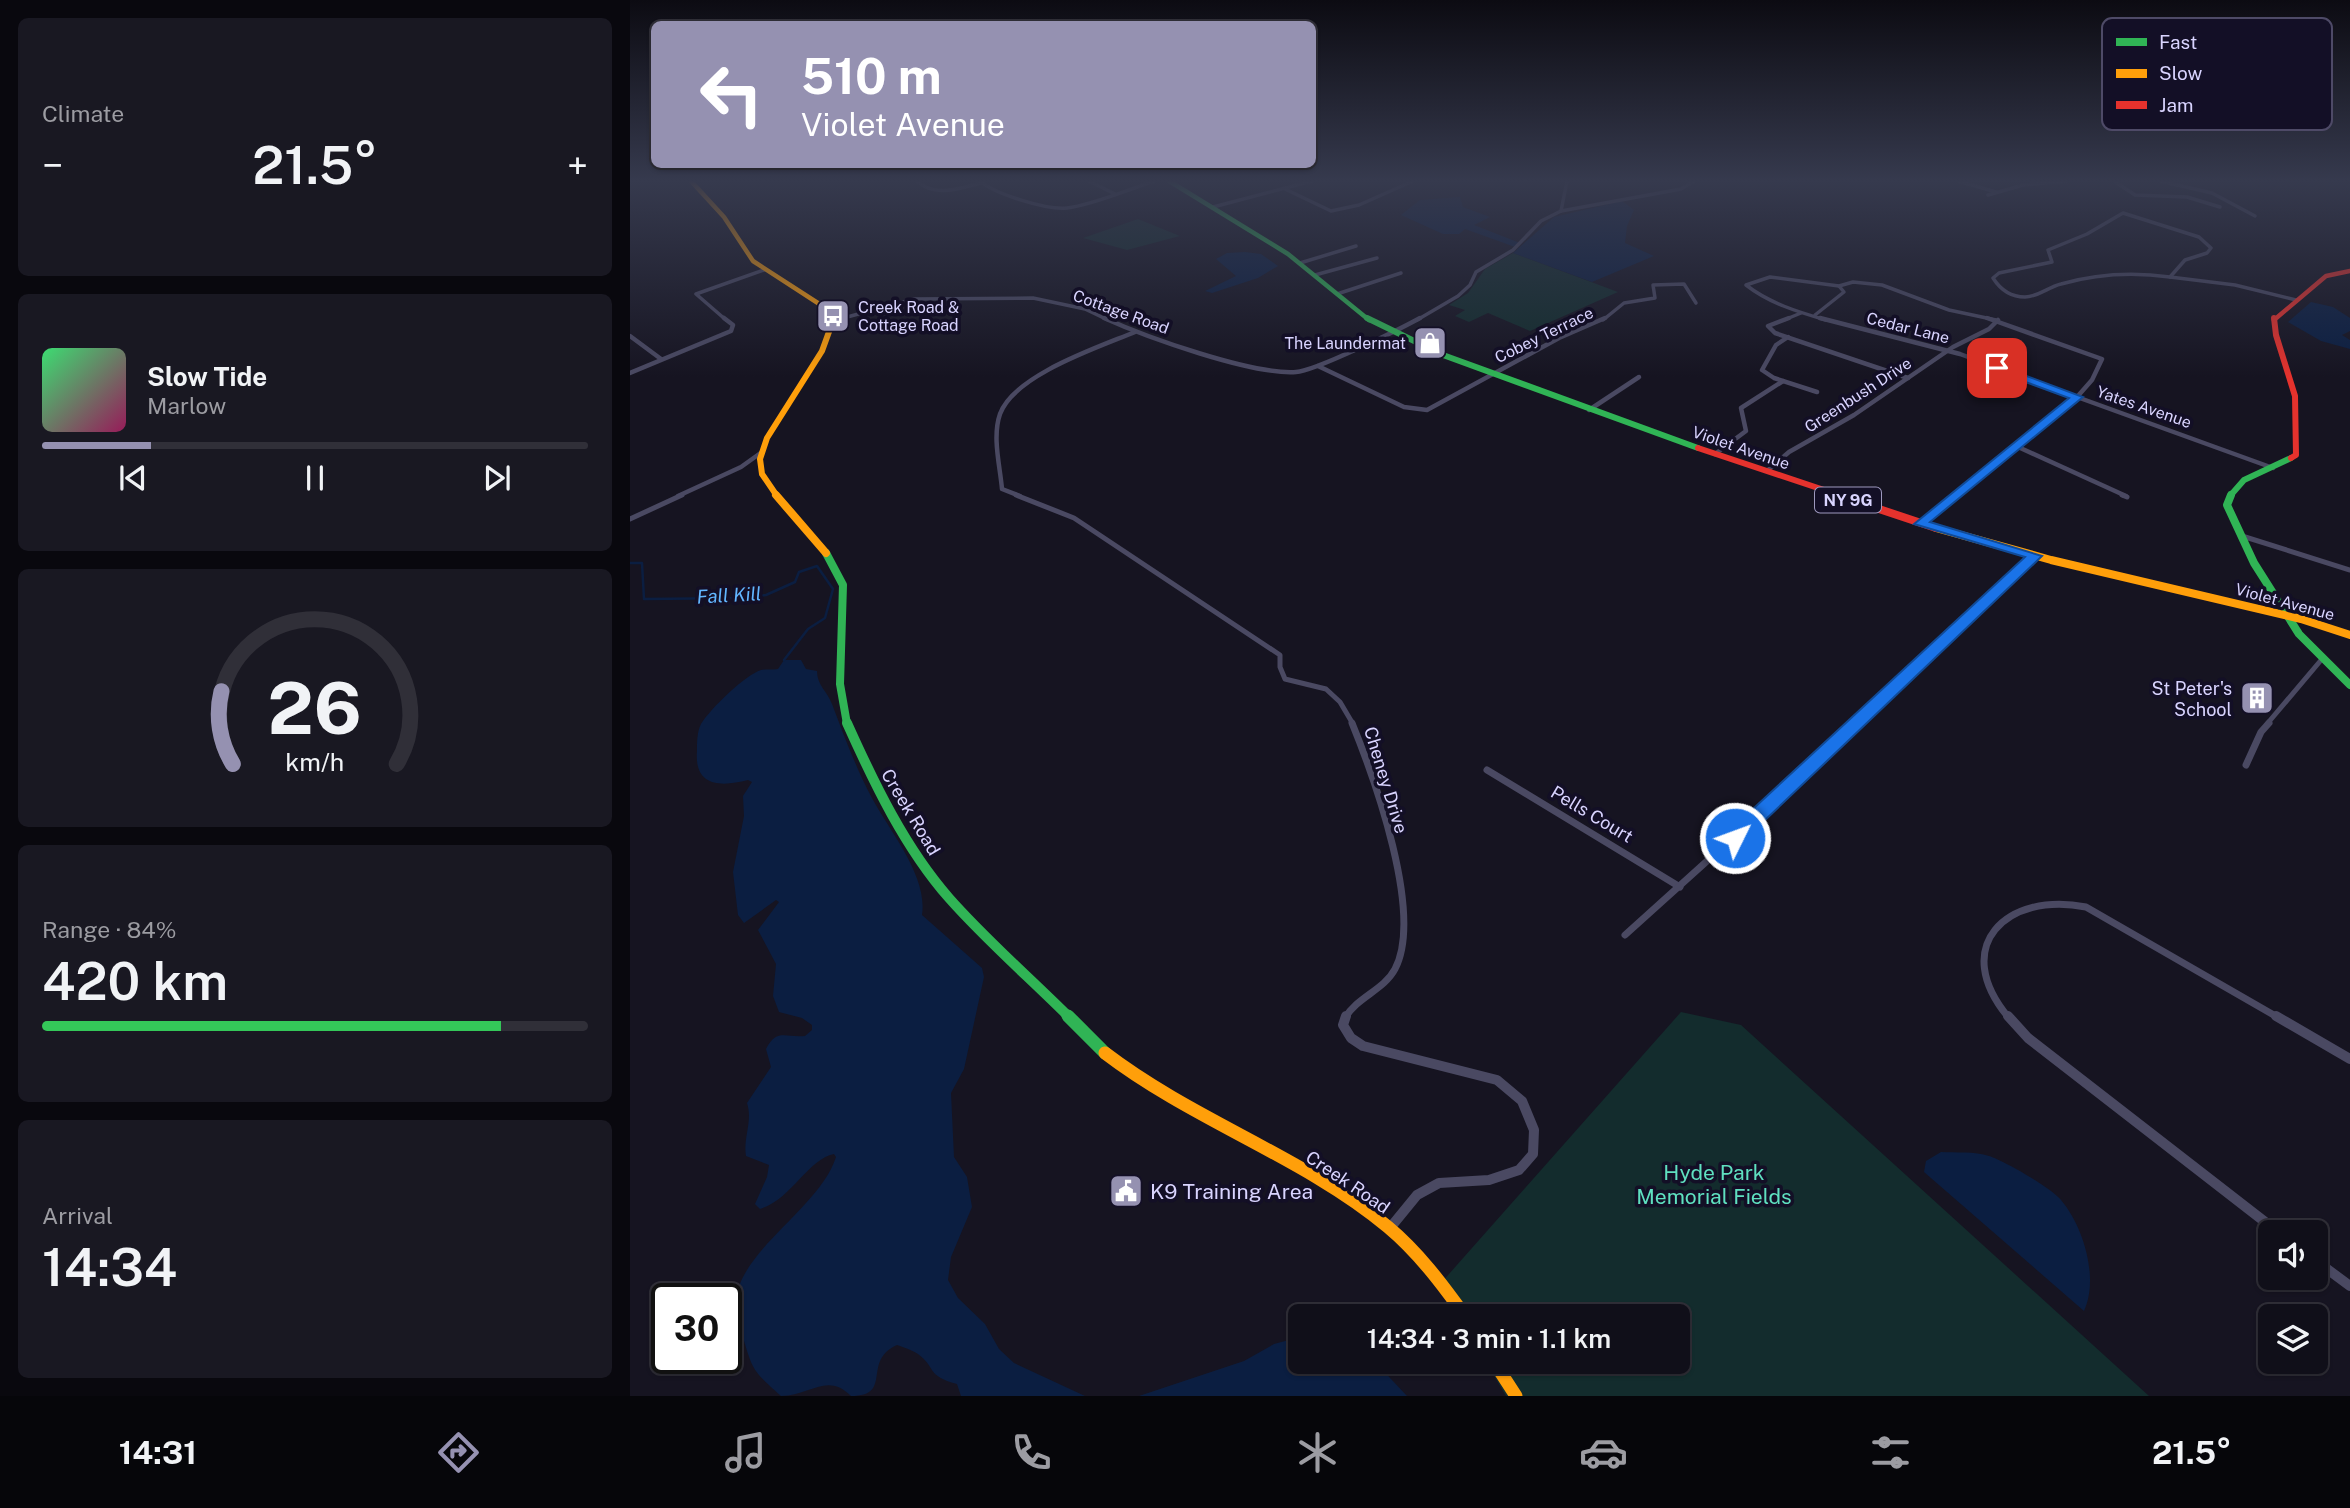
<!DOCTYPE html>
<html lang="en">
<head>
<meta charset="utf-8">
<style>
  :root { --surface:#100f19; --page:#191822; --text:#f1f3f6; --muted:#9c9ca2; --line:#302f38; --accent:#9591b1 }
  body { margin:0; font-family:"Public Sans",sans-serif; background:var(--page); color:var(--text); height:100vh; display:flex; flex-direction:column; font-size:26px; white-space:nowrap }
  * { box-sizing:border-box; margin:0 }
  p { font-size:23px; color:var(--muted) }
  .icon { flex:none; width:38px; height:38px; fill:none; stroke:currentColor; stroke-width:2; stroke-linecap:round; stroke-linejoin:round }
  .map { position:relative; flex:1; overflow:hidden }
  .details { display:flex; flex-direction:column; gap:18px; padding:18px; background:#09080e; width:630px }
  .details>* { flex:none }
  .top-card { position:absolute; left:21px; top:21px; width:665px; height:147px; border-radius:10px; box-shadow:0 2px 5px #0004,0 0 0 2px var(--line); background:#9591b1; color:#fff; overflow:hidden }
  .fabs { position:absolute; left:1628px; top:1220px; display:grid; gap:14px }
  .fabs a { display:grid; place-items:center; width:70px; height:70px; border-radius:10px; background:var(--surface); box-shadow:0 2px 5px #0004,0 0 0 2px var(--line); font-size:35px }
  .speed { position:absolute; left:21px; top:1283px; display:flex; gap:14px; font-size:35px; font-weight:700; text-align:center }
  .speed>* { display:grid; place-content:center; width:91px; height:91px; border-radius:50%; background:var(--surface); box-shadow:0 2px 5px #0004,0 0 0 2px var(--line); line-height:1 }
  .speed .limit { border:4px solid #111; border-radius:10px; background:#fff; color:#111 }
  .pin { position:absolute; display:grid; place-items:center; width:60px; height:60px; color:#fff; margin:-30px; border-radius:14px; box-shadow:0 4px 10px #0006 }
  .me { position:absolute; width:77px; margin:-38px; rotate:48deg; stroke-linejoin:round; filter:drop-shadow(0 0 5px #0008) }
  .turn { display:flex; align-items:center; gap:24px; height:147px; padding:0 35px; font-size:32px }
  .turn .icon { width:91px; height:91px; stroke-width:2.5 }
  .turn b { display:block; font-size:49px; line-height:60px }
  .big { font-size:52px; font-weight:600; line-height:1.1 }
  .details .tile { flex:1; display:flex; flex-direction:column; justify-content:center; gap:10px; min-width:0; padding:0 24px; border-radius:10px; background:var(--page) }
  .details .dial { align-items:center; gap:0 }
  .dial svg { height:182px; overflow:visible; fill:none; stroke:var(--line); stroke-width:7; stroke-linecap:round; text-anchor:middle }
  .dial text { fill:var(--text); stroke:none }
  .song { display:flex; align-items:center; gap:21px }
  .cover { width:84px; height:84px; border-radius:10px; background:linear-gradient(135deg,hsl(140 70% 55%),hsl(330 70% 35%)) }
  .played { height:7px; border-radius:4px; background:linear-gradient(90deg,var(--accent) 20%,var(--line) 20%) }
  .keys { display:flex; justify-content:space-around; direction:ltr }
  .heat { display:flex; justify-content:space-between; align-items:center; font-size:38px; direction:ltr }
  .charge { height:10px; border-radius:5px; background:linear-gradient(90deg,#34c759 84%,var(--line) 0) }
  .trip { position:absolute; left:658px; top:1304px; width:402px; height:70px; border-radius:10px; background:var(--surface); box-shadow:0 2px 5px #0004,0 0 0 2px var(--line); font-weight:600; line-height:70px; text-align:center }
  .tab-bar { display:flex; height:112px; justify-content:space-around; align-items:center; background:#06060a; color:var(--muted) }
  .tab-bar .icon { width:49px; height:49px }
  .tab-bar .on { color:var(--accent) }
  .tab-bar b { font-size:32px; color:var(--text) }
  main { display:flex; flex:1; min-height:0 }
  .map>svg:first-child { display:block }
</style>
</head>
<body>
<main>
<section class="details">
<div class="tile"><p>Climate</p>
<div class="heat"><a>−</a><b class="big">21.5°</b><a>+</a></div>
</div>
<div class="tile">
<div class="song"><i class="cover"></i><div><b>Slow Tide</b><p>Marlow</p></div></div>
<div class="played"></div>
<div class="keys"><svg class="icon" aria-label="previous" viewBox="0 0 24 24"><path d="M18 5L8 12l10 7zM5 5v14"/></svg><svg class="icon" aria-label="pause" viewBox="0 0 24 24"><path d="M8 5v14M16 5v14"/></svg><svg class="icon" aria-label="next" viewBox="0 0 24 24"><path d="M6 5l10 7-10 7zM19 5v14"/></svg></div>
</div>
<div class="tile dial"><svg viewBox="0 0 100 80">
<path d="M14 69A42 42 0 1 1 86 69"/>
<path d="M14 69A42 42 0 0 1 9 37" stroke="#9591b1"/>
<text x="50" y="56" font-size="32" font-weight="700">26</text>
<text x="50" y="72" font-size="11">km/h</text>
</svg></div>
<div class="tile"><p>Range · 84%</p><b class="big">420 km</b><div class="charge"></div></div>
<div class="tile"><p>Arrival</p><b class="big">14:34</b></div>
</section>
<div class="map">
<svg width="1720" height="1396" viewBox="0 0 1720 1396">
  <rect width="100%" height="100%" fill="#161421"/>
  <g fill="#132c2d">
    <path d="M508,219L550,236L497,250L453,238Z"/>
    <path d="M883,253L988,292L900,331L858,313L839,322L825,316L835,310L819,305L838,293L855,269Z"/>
    <path d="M1051,1012L1111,1025L1519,1396H876L856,1362H1048V1316H830L811,1283Z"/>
  </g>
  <g fill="#0b1e41">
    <path d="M830,197L833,207L860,217L844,225L890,243L885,247L835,229L829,234H813L771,215L790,200Z"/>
    <path d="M992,201L1004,210L997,226L995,243L1024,256L962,282L883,253L924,217Z"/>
    <path d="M615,252L631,254L648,266L628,278L582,293L575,291L606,276L586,259L597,253Z"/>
    <path d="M1681,302L1703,307L1720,318V331L1712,335L1720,340V349L1691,341L1658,322Z"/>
    <path d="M154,660H171L176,669L187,671C187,685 197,691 202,704C214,736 226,768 242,798C260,832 298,876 292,915L352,968L354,977L334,1069L321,1093L324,1157L337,1177L342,1207L321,1257L318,1280L328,1298L355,1324L369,1349L384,1363L455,1396H331L327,1384C296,1376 306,1367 288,1354C282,1350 273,1347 267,1345C231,1361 264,1396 221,1396C197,1372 180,1396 151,1396C122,1370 123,1371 112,1334C109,1324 105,1312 106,1302C108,1251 190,1208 206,1157L204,1154C178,1159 162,1199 130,1209L125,1204L137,1177L139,1165L116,1156C113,1137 123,1121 117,1103L141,1067L136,1049C147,1028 155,1038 175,1036L182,1030V1025L172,1018L149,1012L143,996L146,964L128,930L149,902L146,900L114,923L108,915L103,872L114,816L113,796L122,782L118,780C91,787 64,787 67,751C67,742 67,732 71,724C80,709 115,675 131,670C136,669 143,670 148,669Z"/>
    <path d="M1311,1152C1325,1153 1345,1151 1359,1156C1375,1161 1421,1188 1431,1200C1454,1227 1469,1279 1454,1311L1294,1172L1296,1161Z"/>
    <path d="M670,1337V1362H745L777,1396H509L614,1361L644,1344Z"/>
  </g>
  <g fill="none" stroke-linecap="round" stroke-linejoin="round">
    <path stroke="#0b1e41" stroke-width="2.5" d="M0,563H12L14,599L114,598L136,595L165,582L169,572L187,566L203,589L195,618L178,629L154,660"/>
    <g stroke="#4a4962" stroke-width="3.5">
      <path d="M287,181C305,198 330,188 351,183"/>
      <path d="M350,181C365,194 416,210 437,208C463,205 499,189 525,181"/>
      <path d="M459,181L485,194"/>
      <path d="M1328,181L1366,192"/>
      <path d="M1484,181L1505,195L1557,197L1590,207"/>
      <path d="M1530,181L1582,193L1625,216"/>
      <path d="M655,189L701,211L729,205L783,181"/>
      <path d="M1358,195L1393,185L1436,181"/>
      <path d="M583,207L682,181"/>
      <path d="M931,211L1051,189L1064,181"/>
      <path d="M1493,213L1569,237L1581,248L1577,253L1555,260L1540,277C1504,272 1466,274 1431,284C1418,287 1408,297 1395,297C1381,297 1370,289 1363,278L1369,273L1422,262L1418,250L1457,234Z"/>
      <path d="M670,263L726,246"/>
      <path d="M685,275L747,258"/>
      <path d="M1540,277L1605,285L1666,300"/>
      <path d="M707,294L771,273"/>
      <path d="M1185,315L1214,292L1209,286"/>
      <path d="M96,320L66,294L134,270"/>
      <path d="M206,320L284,299L403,298L455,309L478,320"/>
      <path d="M787,320L828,296L840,285L846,272L883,250L911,221L931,211L937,181"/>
      <path d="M973,320L994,303L1025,298L1023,285L1054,284L1066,303"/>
      <path d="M1154,320L1171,313"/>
      <path d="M1196,320C1168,312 1139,303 1116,285L1140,277L1209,286L1223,282L1252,285L1319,310L1366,320"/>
    </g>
    <g stroke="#4a4962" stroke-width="4.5">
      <path d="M474,318C516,337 622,375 666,372C685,371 770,329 790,318"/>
      <path d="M1159,318L1138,326L1145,333L1278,378"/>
      <path d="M1190,318L1330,354L1447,397"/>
      <path d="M1357,318L1472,359L1462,380L1447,397"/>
      <path d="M204,320L212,318"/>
      <path d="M0,336L31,359"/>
      <path d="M1158,337L1146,345L1132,370L1144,378L1187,392"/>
      <path d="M688,366L774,407L797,410L929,338L975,318"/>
      <path d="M0,373L101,331L103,325L94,318"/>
      <path d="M1447,397L1643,468"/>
      <path d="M959,410L1009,377"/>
      <path d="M1386,446L1496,496"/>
      <path d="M1085,454L1116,431L1111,408L1153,381"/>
      <path d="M1137,471L1159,452L1224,415L1323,347L1359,329L1368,320"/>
      <path d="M48,496L111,467L132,452"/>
      <path d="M390,496L372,489C370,466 362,437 370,414C384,375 469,347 505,332"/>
      <path d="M1324,496L1447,397"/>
    </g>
    <g stroke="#4a4962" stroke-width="5">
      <path d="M386,495L444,518L650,655V667L655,679L696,689L710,702L723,724"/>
      <path d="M1492,495L1497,497"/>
      <path d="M0,519L52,495"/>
      <path d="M1290,524L1326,495"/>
      <path d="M1612,536L1720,570"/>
      <path d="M1228,724L1405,556"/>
      <path d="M1637,724L1692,659"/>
    </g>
    <g stroke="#4a4962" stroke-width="7">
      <path d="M1616,765L1631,732L1639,723"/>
      <path d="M857,770L1050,887"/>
      <path d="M995,935L1230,723"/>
      <path d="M715,1018C727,997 754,990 765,969C794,914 744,777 722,723"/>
      <path d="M1379,1018C1319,947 1376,891 1456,907L1649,1018"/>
    </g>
    <g stroke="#4a4962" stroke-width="10">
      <path d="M716,1016L713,1025L721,1038L733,1046L867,1080L892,1101L904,1130L903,1154L889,1170L859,1180L809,1183L787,1195L760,1228"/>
      <path d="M1378,1016L1398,1038L1648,1232"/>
      <path d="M1646,1016L1720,1059"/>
      <path d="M1685,1260L1720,1286"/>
    </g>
    <path stroke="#30b455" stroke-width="4.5" d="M539,181L658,254L739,320"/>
    <g stroke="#30b455" stroke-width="6">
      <path d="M737,318L813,355L1068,448"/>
      <path d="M1600,496L1614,480L1661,458"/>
    </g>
    <g stroke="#30b455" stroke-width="8">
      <path d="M1601,495L1597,505L1624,563L1669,634L1720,685"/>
      <path d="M196,553L213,585L210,684L217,724"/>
    </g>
    <path stroke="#30b455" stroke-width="10" d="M217,723C244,783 275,848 319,898C356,940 400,978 440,1018"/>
    <path stroke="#30b455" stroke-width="13" d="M438,1016L475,1053"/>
    <path stroke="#ff9f0a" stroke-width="4.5" d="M61,181L94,217L123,261L194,307L203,320"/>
    <path stroke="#ff9f0a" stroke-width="6" d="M147,496L132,474L130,459L137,438L192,351L204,318"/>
    <g stroke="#ff9f0a" stroke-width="8">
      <path d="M146,495L196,553"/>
      <path d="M1306,528L1421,560L1671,619L1720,635"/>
    </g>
    <g stroke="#ff9f0a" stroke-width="13">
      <path d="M475,1053C564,1121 674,1157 758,1227C788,1252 812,1284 835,1316"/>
      <path d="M864,1362L886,1396"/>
    </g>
    <path stroke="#e5322d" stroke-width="4.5" d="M1644,320L1696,276L1720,271"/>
    <g stroke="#e5322d" stroke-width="6">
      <path d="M1644,318L1646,335L1665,396L1666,455L1661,458"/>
      <path d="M1068,448L1212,496"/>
    </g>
    <path stroke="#e5322d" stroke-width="8" d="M1207,495L1306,528"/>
  </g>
  <linearGradient id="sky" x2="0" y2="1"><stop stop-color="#0c0b12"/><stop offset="0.48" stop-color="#363a4e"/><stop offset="1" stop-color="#363a4e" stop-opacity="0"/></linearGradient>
  <rect width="1720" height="377" fill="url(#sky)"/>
  <path fill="#1a73e8" stroke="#114b97" stroke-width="2" d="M1367,365L1453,397L1300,522L1412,556L1111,843H1098L1096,838L1098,832L1395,557L1284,524L1439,398L1363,370L1362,368Z"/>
  <defs>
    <symbol id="bus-square" viewBox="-11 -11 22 22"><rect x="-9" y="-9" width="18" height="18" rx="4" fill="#9591b1" stroke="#130f26"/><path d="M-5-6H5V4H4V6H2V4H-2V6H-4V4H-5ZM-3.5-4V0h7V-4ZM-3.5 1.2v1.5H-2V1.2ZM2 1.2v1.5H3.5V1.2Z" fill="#fff"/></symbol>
    <symbol id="shop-square" viewBox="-11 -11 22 22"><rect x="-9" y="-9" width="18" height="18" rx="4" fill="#9591b1" stroke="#130f26"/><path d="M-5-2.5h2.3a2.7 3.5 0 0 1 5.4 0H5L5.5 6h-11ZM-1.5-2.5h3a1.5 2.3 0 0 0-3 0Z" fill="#fff"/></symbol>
    <symbol id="building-square" viewBox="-11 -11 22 22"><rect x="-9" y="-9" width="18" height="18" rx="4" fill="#9591b1" stroke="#130f26"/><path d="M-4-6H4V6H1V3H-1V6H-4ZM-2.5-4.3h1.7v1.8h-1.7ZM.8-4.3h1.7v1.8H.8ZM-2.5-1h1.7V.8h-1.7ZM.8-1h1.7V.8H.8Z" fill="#fff"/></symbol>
    <symbol id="civic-square" viewBox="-11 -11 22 22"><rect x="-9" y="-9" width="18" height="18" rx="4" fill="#9591b1" stroke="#130f26"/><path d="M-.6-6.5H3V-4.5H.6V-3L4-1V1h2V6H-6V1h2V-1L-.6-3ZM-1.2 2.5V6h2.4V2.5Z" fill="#fff"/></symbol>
  </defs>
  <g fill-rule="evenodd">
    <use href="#bus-square" x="184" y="297" width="38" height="38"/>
    <use href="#shop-square" x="781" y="324" width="38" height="38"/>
    <use href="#building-square" x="1608" y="679" width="38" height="38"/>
    <use href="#civic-square" x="477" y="1172" width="38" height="38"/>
  </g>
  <g text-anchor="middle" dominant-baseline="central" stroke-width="7" stroke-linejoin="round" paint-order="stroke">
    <g font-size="16" fill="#d9d4ff" stroke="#130f26" text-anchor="start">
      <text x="228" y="307">Creek Road &amp;<tspan x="228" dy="18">Cottage Road</tspan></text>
      <text x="776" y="343" text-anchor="end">The Laundermat</text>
    </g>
    <g font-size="16" fill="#d9d4ff" stroke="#130f26">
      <text transform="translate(491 312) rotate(20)">Cottage Road</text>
      <text transform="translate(1278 328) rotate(14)">Cedar Lane</text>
      <text transform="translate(914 335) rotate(-26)">Cobey Terrace</text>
      <text transform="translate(1228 395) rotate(-33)">Greenbush Drive</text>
      <text transform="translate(1514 407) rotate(19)">Yates Avenue</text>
      <text transform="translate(1111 448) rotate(19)">Violet Avenue</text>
      <text transform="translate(1655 602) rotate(15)">Violet Avenue</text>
    </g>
    <rect fill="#130f26" stroke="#9e99be" stroke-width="2" x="1185" y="487.5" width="66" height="25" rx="5"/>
    <g font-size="16" font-weight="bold" fill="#d9d4ff">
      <text x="1218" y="500">NY 9G</text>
    </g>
    <g font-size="18" fill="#d9d4ff" stroke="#130f26" text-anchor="end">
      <text x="1602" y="688">St Peter's<tspan x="1602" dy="21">School</tspan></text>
    </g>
    <g font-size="18" fill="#d9d4ff" stroke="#130f26">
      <text transform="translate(756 780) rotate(73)">Cheney Drive</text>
      <text transform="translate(281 812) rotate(59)">Creek Road</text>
      <text transform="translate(962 814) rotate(31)">Pells Court</text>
      <text transform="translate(718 1182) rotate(34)">Creek Road</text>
    </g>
    <g font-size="19" font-style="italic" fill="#62b6ff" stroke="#130f26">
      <text transform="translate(99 595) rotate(-3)">Fall Kill</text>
    </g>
    <g font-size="21" fill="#5fe0c0" stroke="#130f26">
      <text x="1084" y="1172">Hyde Park<tspan x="1084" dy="24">Memorial Fields</tspan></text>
    </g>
    <g font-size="21" fill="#d9d4ff" stroke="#130f26" text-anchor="start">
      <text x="520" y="1191">K9 Training Area</text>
    </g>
  </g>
  <rect x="1472" y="18" width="230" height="112" rx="10" fill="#130f26" stroke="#4e4a67" stroke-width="2"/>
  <rect x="1486" y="38" width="31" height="8" fill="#30b455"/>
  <rect x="1486" y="69" width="31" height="9" fill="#ff9f0a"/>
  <rect x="1486" y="101" width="31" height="8" fill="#e5322d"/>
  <g font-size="19" fill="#d9d4ff">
    <text x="1529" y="49">Fast</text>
    <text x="1529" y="80">Slow</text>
    <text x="1529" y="112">Jam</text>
  </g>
</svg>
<div class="fabs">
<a><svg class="icon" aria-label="sound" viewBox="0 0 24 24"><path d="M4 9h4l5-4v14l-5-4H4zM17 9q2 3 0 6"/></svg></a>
<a><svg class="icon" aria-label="layers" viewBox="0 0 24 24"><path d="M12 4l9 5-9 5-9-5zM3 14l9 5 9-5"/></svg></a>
</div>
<div class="speed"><div class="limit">30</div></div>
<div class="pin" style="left:1367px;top:368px;background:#d93025"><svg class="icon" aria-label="arrive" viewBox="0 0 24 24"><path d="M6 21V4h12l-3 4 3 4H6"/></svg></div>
<svg class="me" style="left:1105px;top:838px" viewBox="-20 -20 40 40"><circle r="17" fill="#1a73e8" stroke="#fff" stroke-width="3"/><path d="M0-11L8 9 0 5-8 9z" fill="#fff"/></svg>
<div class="trip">14:34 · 3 min · 1.1 km</div>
<div class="top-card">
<div class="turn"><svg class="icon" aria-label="left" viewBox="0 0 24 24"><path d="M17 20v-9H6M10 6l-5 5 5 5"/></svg><div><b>510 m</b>Violet Avenue</div></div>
</div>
</div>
</main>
<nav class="tab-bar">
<b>14:31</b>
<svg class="icon on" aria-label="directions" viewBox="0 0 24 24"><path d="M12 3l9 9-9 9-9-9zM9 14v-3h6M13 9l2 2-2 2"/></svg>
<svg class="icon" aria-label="music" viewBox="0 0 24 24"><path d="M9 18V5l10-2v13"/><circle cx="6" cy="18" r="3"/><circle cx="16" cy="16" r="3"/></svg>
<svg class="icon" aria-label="phone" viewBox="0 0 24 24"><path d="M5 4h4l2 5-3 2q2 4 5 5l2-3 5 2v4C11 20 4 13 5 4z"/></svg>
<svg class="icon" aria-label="climate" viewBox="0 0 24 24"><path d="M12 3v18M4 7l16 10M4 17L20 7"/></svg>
<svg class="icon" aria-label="car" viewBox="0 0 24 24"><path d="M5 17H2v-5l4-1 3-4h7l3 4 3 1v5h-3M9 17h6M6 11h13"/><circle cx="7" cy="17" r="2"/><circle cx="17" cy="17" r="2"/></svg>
<svg class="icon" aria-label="filters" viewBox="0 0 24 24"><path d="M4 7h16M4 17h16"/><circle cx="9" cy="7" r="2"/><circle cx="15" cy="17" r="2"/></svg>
<b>21.5°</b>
</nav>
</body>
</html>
